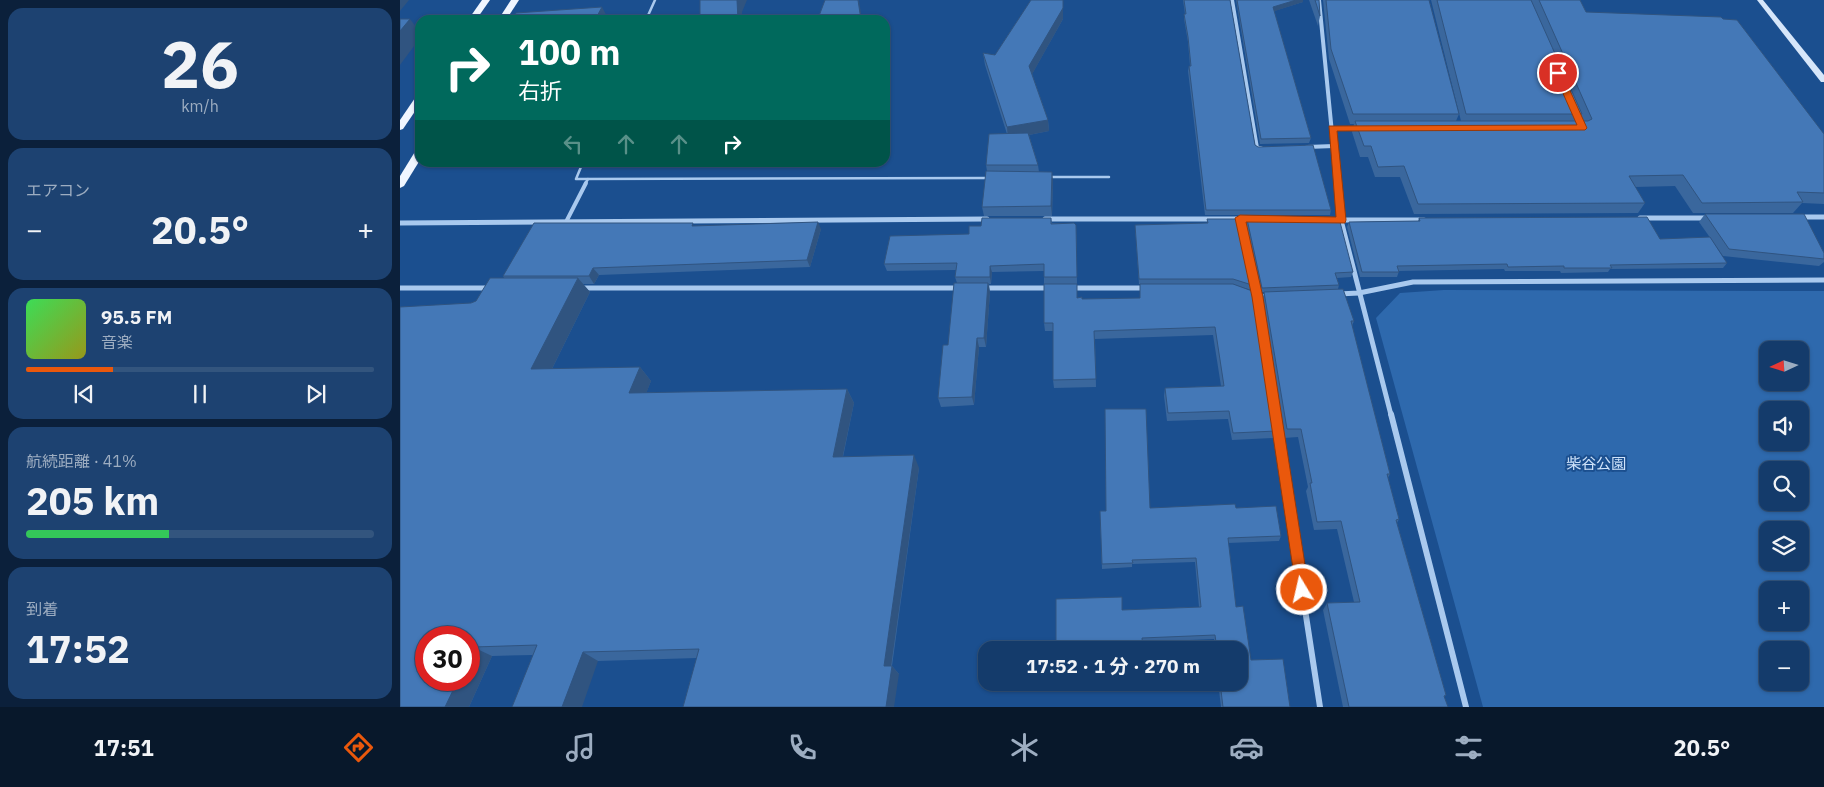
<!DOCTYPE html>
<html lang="ja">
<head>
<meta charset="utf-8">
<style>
  :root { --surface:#143b6b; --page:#1d4271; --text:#f1f3f6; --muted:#9dadc1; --line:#33557e; --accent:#ea580c }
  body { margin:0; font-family:"IBM Plex Sans","Noto Sans JP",sans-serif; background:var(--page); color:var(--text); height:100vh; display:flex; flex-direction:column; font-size:19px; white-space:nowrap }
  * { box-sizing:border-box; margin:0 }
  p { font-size:16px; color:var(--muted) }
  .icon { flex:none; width:28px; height:28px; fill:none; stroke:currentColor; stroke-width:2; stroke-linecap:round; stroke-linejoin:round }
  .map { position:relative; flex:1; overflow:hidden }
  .side { display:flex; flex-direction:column; gap:8px; padding:8px; background:#0b203b; width:400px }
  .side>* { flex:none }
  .top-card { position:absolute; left:15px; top:15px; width:475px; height:152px; border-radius:15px; box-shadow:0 1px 4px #0004,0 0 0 1px var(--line); background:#00695c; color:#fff; overflow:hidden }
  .needle { width:32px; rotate:266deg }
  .tools { position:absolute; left:1359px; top:341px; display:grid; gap:10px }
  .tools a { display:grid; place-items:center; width:50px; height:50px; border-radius:10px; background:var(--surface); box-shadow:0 1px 4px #0004,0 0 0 1px var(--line); font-size:25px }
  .speed { position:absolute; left:15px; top:626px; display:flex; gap:10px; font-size:25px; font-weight:700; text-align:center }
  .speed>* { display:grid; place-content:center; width:65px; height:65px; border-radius:50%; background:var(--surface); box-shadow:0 1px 4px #0004,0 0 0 1px var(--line); line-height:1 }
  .speed .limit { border:8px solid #d22; background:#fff; color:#111 }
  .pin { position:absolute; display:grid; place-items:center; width:42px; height:42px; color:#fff; margin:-21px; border:2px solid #fff; border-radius:50%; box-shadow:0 1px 5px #0007 }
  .me { position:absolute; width:55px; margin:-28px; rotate:351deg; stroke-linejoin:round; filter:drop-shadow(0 0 4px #0008) }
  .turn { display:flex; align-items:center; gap:18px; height:105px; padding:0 20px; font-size:22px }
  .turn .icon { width:65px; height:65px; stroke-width:2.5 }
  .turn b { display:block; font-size:35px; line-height:42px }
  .lanes { display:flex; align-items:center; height:48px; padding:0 20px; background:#0003; justify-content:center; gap:25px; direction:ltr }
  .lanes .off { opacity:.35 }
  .big { font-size:38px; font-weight:700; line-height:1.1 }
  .side .tile { flex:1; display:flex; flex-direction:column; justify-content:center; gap:8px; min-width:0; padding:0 18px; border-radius:15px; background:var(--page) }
  .side .dial { align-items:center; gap:0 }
  .dial b { font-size:65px; line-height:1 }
  .song { display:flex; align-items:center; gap:15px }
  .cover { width:60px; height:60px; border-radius:8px; background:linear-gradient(135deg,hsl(130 70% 55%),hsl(60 70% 35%)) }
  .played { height:5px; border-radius:2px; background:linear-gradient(90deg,var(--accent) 25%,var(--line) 25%) }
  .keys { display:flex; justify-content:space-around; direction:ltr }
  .heat { display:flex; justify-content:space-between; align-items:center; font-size:28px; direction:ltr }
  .charge { height:8px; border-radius:4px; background:linear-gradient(90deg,#34c759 41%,var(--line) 0) }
  .trip { position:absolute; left:578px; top:641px; width:270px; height:50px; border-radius:15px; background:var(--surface); box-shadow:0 1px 4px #0004,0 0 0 1px var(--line); font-weight:700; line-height:50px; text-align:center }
  .tabs { display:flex; height:80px; justify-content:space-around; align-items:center; background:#08182b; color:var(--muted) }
  .tabs .icon { width:35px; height:35px }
  .tabs .current { color:var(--accent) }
  .tabs b { font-size:22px; color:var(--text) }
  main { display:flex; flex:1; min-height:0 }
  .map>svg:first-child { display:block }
</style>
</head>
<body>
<main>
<section class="side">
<div class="tile dial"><b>26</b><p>km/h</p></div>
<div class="tile"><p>エアコン</p>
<div class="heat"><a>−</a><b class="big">20.5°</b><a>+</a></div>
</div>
<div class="tile">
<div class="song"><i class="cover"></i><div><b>95.5 FM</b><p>音楽</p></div></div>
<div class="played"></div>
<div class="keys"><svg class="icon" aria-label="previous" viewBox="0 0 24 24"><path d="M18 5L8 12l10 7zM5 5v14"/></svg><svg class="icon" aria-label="pause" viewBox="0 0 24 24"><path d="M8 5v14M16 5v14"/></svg><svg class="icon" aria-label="next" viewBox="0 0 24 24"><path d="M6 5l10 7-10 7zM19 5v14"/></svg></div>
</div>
<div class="tile"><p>航続距離 · 41%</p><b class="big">205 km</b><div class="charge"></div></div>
<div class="tile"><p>到着</p><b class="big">17:52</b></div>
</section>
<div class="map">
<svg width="1424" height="707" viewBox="0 0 1424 707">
  <rect width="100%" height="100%" fill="#1b4f8f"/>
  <path fill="#2e69ad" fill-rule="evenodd" d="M1044,290L1424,291V707H1083L976,318L1000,293ZM1368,350H1400V382H1368ZM1368,410H1400V442H1368ZM1368,470H1400V502H1368ZM1368,530H1400V562H1368ZM1368,590H1400V622H1368ZM1368,650H1400V682H1368Z"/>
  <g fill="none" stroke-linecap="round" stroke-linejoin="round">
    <g stroke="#a9c9ee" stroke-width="2.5">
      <path d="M246,20L255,0"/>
      <path d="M183,162L176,179L590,178"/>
      <path d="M649,177H709"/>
      <path d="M185,184L188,179"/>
    </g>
    <path stroke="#a9c9ee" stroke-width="4" d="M166,222L186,183"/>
    <g stroke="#a9c9ee" stroke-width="4">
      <path d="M832,0L857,148H861"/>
      <path d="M919,0L937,184"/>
      <path d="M932,128H959"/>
      <path d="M907,147L934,146"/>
    </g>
    <g stroke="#a9c9ee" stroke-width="5">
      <path d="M937,183L941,220L991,415"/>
      <path d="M1400,217H1424"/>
      <path d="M840,218L857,297L875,415"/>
      <path d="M1240,218H1307"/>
      <path d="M645,219H879"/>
      <path d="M928,220H1024"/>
      <path d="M0,223L587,219"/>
      <path d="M0,288H91"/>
      <path d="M180,288H559"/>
      <path d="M585,288H649"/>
      <path d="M672,288H746"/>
      <path d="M938,294L959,293L1013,282L1424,280"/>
      <path d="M851,295L857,297L870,296"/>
    </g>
    <g stroke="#a9c9ee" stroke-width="6">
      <path d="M875,414L920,707"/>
      <path d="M991,414L1066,707"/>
    </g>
    <path fill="#d6e6fa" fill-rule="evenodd" d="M1357,0H1363L1424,75V82H1421Z"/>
    <g fill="#f0f6ff" fill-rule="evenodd">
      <path d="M82,0H90L76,20H68Z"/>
      <path d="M111,0H119L106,20H98Z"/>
      <path d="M20,94V104L3,129L0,130V120L17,95Z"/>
      <path d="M20,149V160L4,186L0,188V176L16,150Z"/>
    </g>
  </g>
  <g fill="#3a679d">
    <path d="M631,0H663V19L632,74L648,120L649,131L629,135L638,165L639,172L653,181L652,216H584L582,207L587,171L586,165L607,134L585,65L583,53L595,55Z"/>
    <path d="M783,0H830L855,145L931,210L930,215H805L788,71L789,66H790L788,42L784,19V14H785Z"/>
    <path d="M836,0H903V2L874,11L911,138L909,143L860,144Z"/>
    <path d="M909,0H919L920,16L918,26Z"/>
    <path d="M923,0H1029L1059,114L1056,121H1061L1031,0H1180L1186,12L1424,134V204L1402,203L1393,213H1293L1275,186L1235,187L1245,203L1238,213L1014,214L1000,177H975L968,157H960L952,132L954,124H950L929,59Z"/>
    <path d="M1305,214L1424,253V262L1419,266L1323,256L1299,222Z"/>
    <path d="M651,218L652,223L676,225L677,284H644V271L592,272L591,284H589L590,292L586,347H579L574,405L541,407L538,398L548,345L557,283L555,277L556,270L487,271L484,264L569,234L581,226Z"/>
    <path d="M1019,218L1260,239L1327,263L1323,268L1210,269L1208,272L1161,273L1160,271H1105L1104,269L999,271L997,277H960L947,227L949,222L1018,221Z"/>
    <path d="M807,219L852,285L851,290L832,284H739L735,225L807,223Z"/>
    <path d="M847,219L953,272L951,277L937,278L939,285L938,289L954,321L952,326L990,474L988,478L999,519L997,523L1046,695L1044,697L1048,707H943L923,610L927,603L954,602L937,529L914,530L906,491L908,487L898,437L884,438L862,301L864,292H860L846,224Z"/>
    <path d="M295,226L421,229L410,267L199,275L194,284H183L190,292L152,369L240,367L251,381L246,393L447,389L454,403L443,457L519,468L492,666L499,674L297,658L198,661L133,655L92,656L69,707L71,303L76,301L104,278L103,276Z"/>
    <path d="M740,284H833L876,431L874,438L832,440L828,419L767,421L764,396L765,388L821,386L813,335L695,339L696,387L654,388L653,380V331H645L644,323L677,298L682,299L740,298Z"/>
    <path d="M836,508L881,536L879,541L828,543L836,607L851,660L890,707H821L818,682H839V650H815L814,639L742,642L722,610L799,607L795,562L732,564V567L702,569L700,511Z"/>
  </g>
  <g fill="#305480">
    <path d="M0,0H9L0,11Z"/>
    <path d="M337,0H347L342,12V20H338Z"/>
    <path d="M458,0H459L462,20H461Z"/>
    <path d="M663,0V19L630,78L629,66Z"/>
    <path d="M896,0H903V2L872,12L873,7Z"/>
    <path d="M202,7L209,20H195Z"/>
    <path d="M10,19L20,32V38L0,65V31Z"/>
    <path d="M648,120L649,131L608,139L607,127Z"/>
    <path d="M652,172L653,181L652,216L651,206Z"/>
    <path d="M418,222L421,229L410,267L407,260Z"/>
    <path d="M590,266L592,272L591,284L590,277Z"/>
    <path d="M193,268L199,275L194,284L189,276Z"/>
    <path d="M178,278L190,292L145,383L131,369Z"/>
    <path d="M588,283L590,292L586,347L584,338Z"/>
    <path d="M577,338L579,347L574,405L572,397Z"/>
    <path d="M240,367L251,381L241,407L229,393Z"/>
    <path d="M447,389L454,403L440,469L433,457Z"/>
    <path d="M514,455L519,468L490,674L484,666Z"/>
    <path d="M73,647L92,656L69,707H45L58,680H69V655Z"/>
    <path d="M183,652L198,661L182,707H162Z"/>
    <path d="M492,666L499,674L494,707H486Z"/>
  </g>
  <g fill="#4478b7" stroke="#305480">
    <path d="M300,0H337L338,20H300Z"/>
    <path d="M425,0H458L461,20H402V19L419,16Z"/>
    <path d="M631,0H663V8L629,66L648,120L607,127L583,53L595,55Z"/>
    <path d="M784,0H830L855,145L858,147L913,145L931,210H806L789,66H791L788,37L784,14H786Z"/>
    <path d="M837,0H896L873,7L911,138L861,139Z"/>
    <path d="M915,0H919L920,16Z"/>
    <path d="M926,0H1029L1059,114H953L931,49Z"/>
    <path d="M1037,0H1131L1182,114H1066Z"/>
    <path d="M1139,0H1180L1186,12L1321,17L1323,19L1337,20L1424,134V193L1397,192L1403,202L1302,203L1283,175L1229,176L1245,203L1018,204L1004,166L978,167L971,146H964L955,121H1188L1192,119Z"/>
    <path d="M202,7L195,20H111L116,13Z"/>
    <path d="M0,19H10L0,31Z"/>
    <path d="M628,133L638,165H586L589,134Z"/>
    <path d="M586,171L652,172L651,206L582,207Z"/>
    <path d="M1305,214H1404L1424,253V259L1329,249Z"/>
    <path d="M1247,217L1260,239L1310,237L1327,263L1210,265L1212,268H1164V266L1108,267L1107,264L997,266L999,272H962L949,222L1020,221L1019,218Z"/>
    <path d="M582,218H651V224L674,223L676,225L677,277H644V264L590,266V277H555L557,263L484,264L490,236L569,234V226H581Z"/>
    <path d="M807,219H838L852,285L833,279H739L735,225L808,223Z"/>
    <path d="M847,219H934L935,222H940L953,272L935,273L939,285L862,288Z"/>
    <path d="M418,222L407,260L193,268L189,276H103L134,223H293L292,226Z"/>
    <path d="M90,278H178L131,369L240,367L229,393L447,389L433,457L514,455L484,666H492L486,707H283L299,649L183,652L162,707H112L137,645L73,647L69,655V638H26V680H58L45,707H0V307L71,303L76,301Z"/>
    <path d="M554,283H588L584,338H577L572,397L538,398L543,345H548Z"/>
    <path d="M644,284H677V298L682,297V299L740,298V284H833L855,292L876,431L833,433L829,411L768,413L765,388L824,386L815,327L694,331L696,379L653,380V323H644Z"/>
    <path d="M943,289L954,321H951L990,474H987L999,519L996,520L1046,695L1044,696L1048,707H949L927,603L960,602L941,521L917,522L910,483H912L901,429H887L864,292Z"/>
    <path d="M705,409H746L750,508L835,504L836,508L876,506L881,536L828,538L836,607L843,606L851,660L883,659L890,707H823L820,682H839V650H817L815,635L742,638L743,650H656V599L722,597V610L801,607L796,558L732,560L733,563L702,564L700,511H706Z"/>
  </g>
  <path fill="#ea580c" stroke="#983908" d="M1158,70L1162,73L1187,128L1185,130L937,131L946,220L945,223L846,222L863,297L909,590L907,595L902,597L897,595L852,297L835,218L840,215L936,217L929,126L1177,125L1154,73Z"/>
  <g text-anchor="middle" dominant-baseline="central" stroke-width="4" stroke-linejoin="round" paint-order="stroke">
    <g font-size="15" fill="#cfe3fa" stroke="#1b4f8f">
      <text x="1196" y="463">柴谷公園</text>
    </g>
  </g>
</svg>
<div class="tools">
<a><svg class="needle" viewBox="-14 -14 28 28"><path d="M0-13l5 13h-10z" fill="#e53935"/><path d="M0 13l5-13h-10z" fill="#9dadc1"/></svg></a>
<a><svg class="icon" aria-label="sound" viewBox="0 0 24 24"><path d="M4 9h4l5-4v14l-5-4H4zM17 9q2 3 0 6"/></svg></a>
<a><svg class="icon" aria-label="search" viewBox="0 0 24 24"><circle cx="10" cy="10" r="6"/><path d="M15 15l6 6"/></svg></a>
<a><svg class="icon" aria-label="layers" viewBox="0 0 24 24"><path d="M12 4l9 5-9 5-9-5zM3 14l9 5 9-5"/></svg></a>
<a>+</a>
<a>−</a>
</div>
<div class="speed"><div class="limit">30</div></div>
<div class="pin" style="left:1158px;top:73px;background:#d93025"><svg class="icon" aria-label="arrive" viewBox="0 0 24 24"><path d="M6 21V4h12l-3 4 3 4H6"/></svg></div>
<svg class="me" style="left:902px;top:590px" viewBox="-20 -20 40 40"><circle r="17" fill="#ea580c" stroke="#fff" stroke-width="3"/><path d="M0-11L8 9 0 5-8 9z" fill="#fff"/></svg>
<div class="trip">17:52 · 1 分 · 270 m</div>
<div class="top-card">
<div class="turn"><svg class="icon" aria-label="right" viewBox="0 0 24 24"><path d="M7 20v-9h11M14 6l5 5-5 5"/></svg><div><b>100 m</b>右折</div></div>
<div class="lanes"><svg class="icon off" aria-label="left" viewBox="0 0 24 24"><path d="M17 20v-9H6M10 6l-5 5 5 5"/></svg><svg class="icon off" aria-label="ahead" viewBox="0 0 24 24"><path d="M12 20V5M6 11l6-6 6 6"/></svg><svg class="icon off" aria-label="ahead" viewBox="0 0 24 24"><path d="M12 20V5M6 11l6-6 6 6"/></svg><svg class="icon" aria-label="right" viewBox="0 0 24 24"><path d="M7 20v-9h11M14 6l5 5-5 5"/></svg></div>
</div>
</div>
</main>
<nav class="tabs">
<b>17:51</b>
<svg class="icon current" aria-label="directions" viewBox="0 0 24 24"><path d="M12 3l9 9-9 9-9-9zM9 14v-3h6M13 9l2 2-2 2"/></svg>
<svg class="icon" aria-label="music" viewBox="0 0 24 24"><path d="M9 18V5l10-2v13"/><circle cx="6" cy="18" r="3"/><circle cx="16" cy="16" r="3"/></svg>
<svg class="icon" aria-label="phone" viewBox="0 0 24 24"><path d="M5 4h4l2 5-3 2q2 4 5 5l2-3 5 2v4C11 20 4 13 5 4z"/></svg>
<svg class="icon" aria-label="climate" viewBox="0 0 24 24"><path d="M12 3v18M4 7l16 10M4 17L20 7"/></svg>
<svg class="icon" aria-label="car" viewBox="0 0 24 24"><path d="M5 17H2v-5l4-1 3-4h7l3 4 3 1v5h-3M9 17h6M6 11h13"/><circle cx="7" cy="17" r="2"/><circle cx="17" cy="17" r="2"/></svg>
<svg class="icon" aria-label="filters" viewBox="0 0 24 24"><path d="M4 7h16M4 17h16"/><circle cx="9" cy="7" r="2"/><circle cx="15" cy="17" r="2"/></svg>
<b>20.5°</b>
</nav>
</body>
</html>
